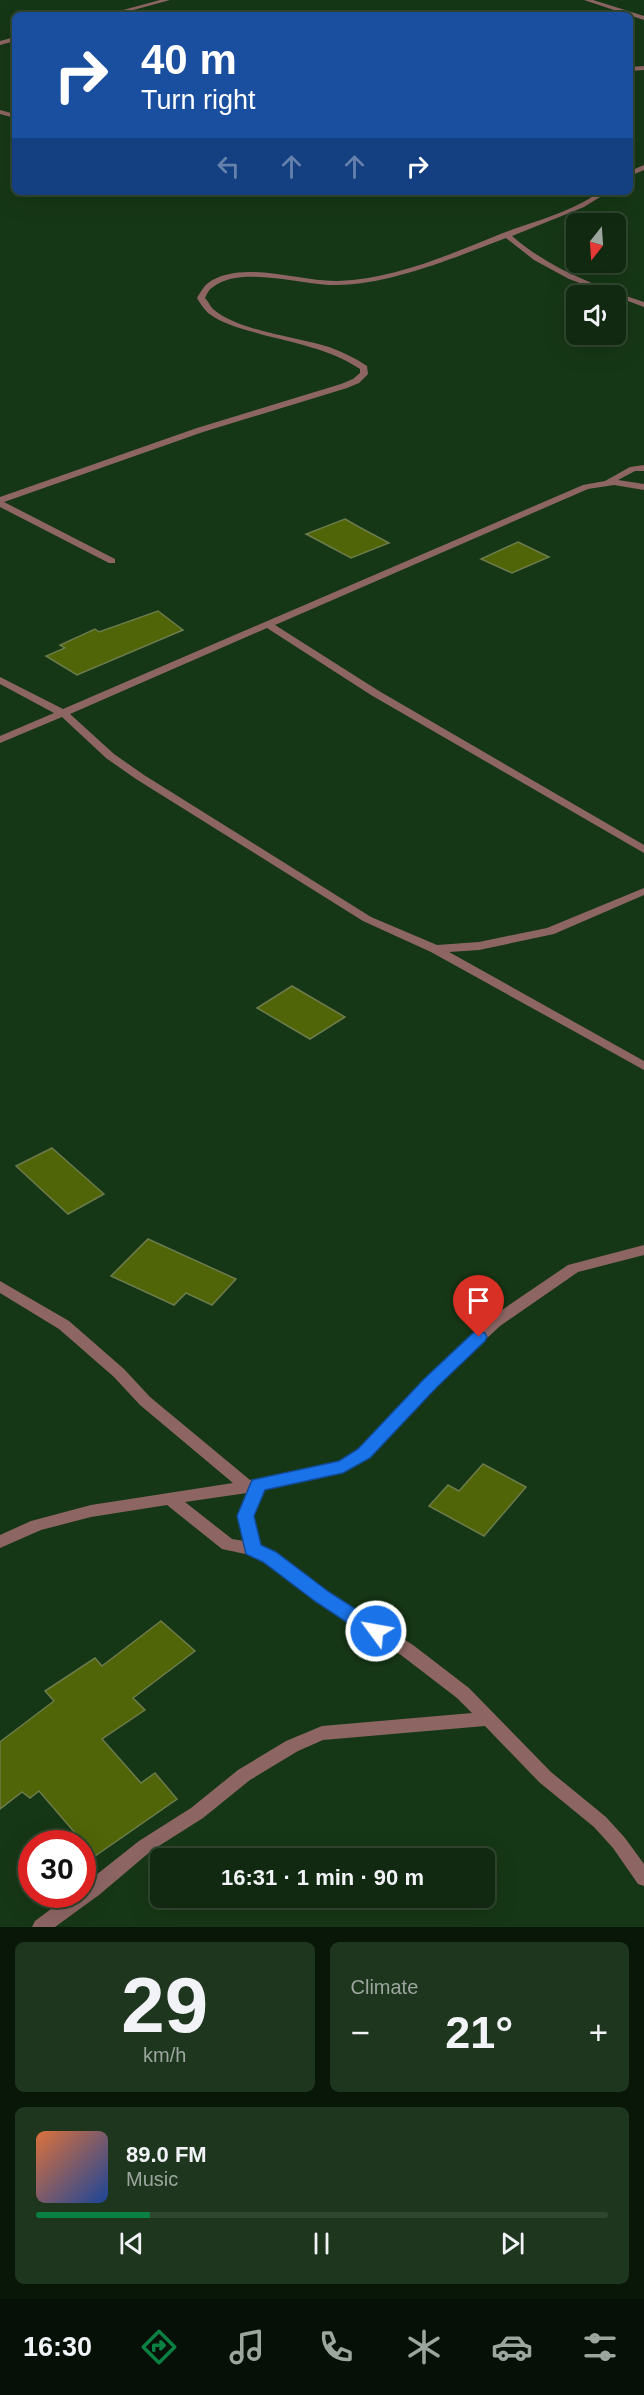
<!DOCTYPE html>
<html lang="en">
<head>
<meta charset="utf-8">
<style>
  :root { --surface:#102910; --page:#1e351e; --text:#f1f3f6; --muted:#9ca69f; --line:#304530; --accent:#0b8043 }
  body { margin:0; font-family:Arial,sans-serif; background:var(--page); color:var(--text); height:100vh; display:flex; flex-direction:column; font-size:22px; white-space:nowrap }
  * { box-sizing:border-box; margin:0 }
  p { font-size:20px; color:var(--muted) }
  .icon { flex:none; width:33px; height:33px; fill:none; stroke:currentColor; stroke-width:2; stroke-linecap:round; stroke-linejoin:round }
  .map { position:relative; height:1927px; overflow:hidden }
  .details { display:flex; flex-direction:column; gap:15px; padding:15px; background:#091709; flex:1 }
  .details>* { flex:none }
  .guide { position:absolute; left:12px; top:12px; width:621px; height:183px; border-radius:9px; box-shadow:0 6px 24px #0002,0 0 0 2px var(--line); background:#1a4fa0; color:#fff; overflow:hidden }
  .needle { width:39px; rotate:197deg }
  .buttons { position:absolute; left:566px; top:213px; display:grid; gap:12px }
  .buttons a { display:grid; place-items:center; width:60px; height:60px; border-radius:9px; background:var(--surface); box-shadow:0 6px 24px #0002,0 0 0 2px var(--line); font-size:30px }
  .speed { position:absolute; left:18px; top:1830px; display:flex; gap:12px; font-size:30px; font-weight:700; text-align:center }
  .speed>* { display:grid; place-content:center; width:78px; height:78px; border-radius:50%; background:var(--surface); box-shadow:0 6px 24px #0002,0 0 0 2px var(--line); line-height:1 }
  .speed .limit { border:9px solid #d22; background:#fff; color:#111 }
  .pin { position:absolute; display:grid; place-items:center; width:51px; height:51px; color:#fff; margin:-62px -26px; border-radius:50% 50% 50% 0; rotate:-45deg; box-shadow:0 0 6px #0007 }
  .pin .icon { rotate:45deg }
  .me { position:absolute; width:66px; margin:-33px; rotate:302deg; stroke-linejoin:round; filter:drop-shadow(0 0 4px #0008) }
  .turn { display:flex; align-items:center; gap:21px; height:126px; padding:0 30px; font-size:27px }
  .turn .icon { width:78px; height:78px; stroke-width:2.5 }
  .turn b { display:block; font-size:42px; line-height:51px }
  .lanes { display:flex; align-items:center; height:57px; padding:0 30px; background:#0003; justify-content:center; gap:30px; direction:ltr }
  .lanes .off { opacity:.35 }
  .big { font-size:45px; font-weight:700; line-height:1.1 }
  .details .card { flex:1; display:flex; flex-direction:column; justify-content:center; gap:9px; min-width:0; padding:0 21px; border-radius:9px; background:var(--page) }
  .details .dial { align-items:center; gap:0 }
  .dial b { font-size:78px; line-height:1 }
  .song { display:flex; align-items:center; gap:18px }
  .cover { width:72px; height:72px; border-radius:9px; background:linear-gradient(135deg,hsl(20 70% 55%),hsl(220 70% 35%)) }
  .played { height:6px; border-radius:3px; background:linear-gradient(90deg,var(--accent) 20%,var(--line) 20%) }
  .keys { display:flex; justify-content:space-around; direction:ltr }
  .heat { display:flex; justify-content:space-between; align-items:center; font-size:33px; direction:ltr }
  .details .tiles { flex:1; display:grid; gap:15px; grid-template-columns:1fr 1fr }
  .card:last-child { grid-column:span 2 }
  .trip { position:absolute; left:150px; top:1848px; width:345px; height:60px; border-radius:9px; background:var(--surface); box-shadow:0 6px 24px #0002,0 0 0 2px var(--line); font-weight:700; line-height:60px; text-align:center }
  .tab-bar { display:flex; height:96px; justify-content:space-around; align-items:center; background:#061006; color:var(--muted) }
  .tab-bar .icon { width:42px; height:42px }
  .tab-bar .current { color:var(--accent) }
  .tab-bar b { font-size:27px; color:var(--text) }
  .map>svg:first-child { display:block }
</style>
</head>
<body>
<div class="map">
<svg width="644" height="1927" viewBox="0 0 644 1927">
  <rect width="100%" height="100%" fill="#163715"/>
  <g fill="#506507" stroke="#6c7b4c" stroke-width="1.5">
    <path d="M345,519L359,527L389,543L351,558L306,534Z"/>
    <path d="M518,542L549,557L512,573L481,559Z"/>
    <path d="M158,611L183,630L77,675L46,656L65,648L60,645L95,629L99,632Z"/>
    <path d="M292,986L345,1017L310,1039L257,1008Z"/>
    <path d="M52,1148L104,1194L68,1214L16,1166Z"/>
    <path d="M148,1239L236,1279L212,1305L186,1293L174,1305L111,1276Z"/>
    <path d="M483,1464L526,1487L484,1536L429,1506L448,1485L459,1491Z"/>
    <path d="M161,1621L195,1651L133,1698L145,1710L102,1739L141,1783L155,1773L177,1799L95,1856L39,1791L30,1798L22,1792L0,1809V1742L54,1701L45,1691L95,1658L102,1666Z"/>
  </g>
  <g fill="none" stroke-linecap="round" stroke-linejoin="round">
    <g fill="#8d6664" fill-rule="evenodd">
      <path d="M160,0H170L115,15H105Z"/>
      <path d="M584,0H593L644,16V20Z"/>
      <path d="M15,37V41L0,45V41Z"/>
      <path d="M644,66V70L630,71V67Z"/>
      <path d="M0,110L15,114V118L0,114Z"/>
      <path d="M644,165V170L630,176V171Z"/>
      <path d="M599,192H608L584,207L512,236C550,269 596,286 644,302V307L569,279L534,260L506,238C456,257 387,286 334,285C301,285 240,265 213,287C209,289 207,294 205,298C208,301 210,306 213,309C238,331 297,337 329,347C343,352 355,358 367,366L368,374L359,383L347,388L203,432L4,502L115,559V563H109L0,507V497L197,428L341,384L353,379L360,373V369C330,349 294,343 260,334C243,329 222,324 208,313C204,309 200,303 197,298C200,293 203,287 208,283C242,259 299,282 338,281C395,279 451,254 503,233C535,221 572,212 599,192Z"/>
      <path d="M644,465V471H635L618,480L644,484V490L614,485L588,489L275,625L379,691L644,845V853L371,695L267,628L70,714L114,754L144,775L371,917L437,945L479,942L547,928L644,888V895L554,934L479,950L449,952L644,1061V1070L431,952L363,921L136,779L106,758L62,717L0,743V736L54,713L0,684V677L63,709L583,485L605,481L630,467Z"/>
      <path d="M644,1245V1255L578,1272L500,1326L435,1387L369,1457L348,1470L264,1490L254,1516L260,1545L276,1553L328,1592L413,1645L469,1688L551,1772L606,1817L625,1838L644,1864V1886L638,1884L613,1848L594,1827L539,1782L485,1726L323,1740L298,1751L250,1780L203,1818L151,1851L99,1895L55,1927H32L35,1921L71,1894H82V1886L139,1841L191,1808L238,1770L286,1741L322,1726L472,1713L457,1698L401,1655L316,1602L264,1561L250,1555L222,1549L167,1505L91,1517L41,1530L0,1548V1535L31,1521L91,1505L233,1483L140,1405L114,1377L59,1329L0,1293V1281L69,1321L124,1369L150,1397L250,1480L339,1461L359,1449L425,1379L490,1318L568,1265ZM247,1493L238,1516L244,1541L232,1539L185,1502Z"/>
    </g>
  </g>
  <path fill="#1a73e8" stroke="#114b97" stroke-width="1.5" d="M479,1331L485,1333L487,1337L485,1341L436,1388L370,1458L343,1473L265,1490L254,1516L261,1545L276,1552L329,1592L382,1626L385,1631L382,1637L376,1639L369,1637L316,1602L263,1562L246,1554L237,1516L252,1480L339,1461L358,1449L424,1379L473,1333Z"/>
</svg>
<div class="buttons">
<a><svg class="needle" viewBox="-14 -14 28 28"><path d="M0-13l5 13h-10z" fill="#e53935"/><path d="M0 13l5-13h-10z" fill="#9ca69f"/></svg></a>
<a><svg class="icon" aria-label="sound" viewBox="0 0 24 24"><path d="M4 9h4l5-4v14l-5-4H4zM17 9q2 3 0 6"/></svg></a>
</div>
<div class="speed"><div class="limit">30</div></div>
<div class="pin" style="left:479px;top:1337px;background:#d93025"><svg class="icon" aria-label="arrive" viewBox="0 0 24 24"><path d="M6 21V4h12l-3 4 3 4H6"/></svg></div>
<svg class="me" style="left:376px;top:1631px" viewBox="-20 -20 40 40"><circle r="17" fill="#1a73e8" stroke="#fff" stroke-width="3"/><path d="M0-11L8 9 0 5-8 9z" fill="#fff"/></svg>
<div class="trip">16:31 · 1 min · 90 m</div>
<div class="guide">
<div class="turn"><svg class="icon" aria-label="right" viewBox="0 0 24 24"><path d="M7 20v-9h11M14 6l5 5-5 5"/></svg><div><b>40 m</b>Turn right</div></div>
<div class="lanes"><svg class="icon off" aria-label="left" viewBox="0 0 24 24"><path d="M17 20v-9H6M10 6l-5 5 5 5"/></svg><svg class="icon off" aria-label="ahead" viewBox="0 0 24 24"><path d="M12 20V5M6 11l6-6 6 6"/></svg><svg class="icon off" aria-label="ahead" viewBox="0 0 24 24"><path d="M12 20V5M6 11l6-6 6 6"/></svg><svg class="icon" aria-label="right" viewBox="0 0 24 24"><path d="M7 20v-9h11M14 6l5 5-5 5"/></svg></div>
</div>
</div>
<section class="details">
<div class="tiles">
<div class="card dial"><b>29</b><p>km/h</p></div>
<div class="card"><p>Climate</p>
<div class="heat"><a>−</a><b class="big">21°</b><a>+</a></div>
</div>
<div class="card">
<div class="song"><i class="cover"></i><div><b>89.0 FM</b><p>Music</p></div></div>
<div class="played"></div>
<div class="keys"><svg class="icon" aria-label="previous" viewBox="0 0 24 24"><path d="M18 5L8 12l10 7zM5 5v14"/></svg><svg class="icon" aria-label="pause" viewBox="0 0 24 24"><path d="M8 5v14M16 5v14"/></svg><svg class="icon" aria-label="next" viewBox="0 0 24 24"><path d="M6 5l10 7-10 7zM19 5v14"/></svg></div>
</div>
</div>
</section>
<nav class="tab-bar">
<b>16:30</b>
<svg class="icon current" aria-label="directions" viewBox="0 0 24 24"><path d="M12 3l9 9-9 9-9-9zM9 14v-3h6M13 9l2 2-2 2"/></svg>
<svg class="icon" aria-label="music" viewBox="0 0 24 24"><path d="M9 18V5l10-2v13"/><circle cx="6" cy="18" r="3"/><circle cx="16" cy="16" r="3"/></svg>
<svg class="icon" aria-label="phone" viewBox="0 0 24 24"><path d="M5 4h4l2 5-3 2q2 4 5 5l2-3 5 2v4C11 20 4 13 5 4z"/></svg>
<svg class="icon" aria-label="climate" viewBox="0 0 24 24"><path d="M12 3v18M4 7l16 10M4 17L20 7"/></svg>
<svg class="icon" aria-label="car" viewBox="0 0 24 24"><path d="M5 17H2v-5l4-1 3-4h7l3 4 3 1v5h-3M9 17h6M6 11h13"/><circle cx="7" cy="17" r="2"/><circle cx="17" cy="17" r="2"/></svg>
<svg class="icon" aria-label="filters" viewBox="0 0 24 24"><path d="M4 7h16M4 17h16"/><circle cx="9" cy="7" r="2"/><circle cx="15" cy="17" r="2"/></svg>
</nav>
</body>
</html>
